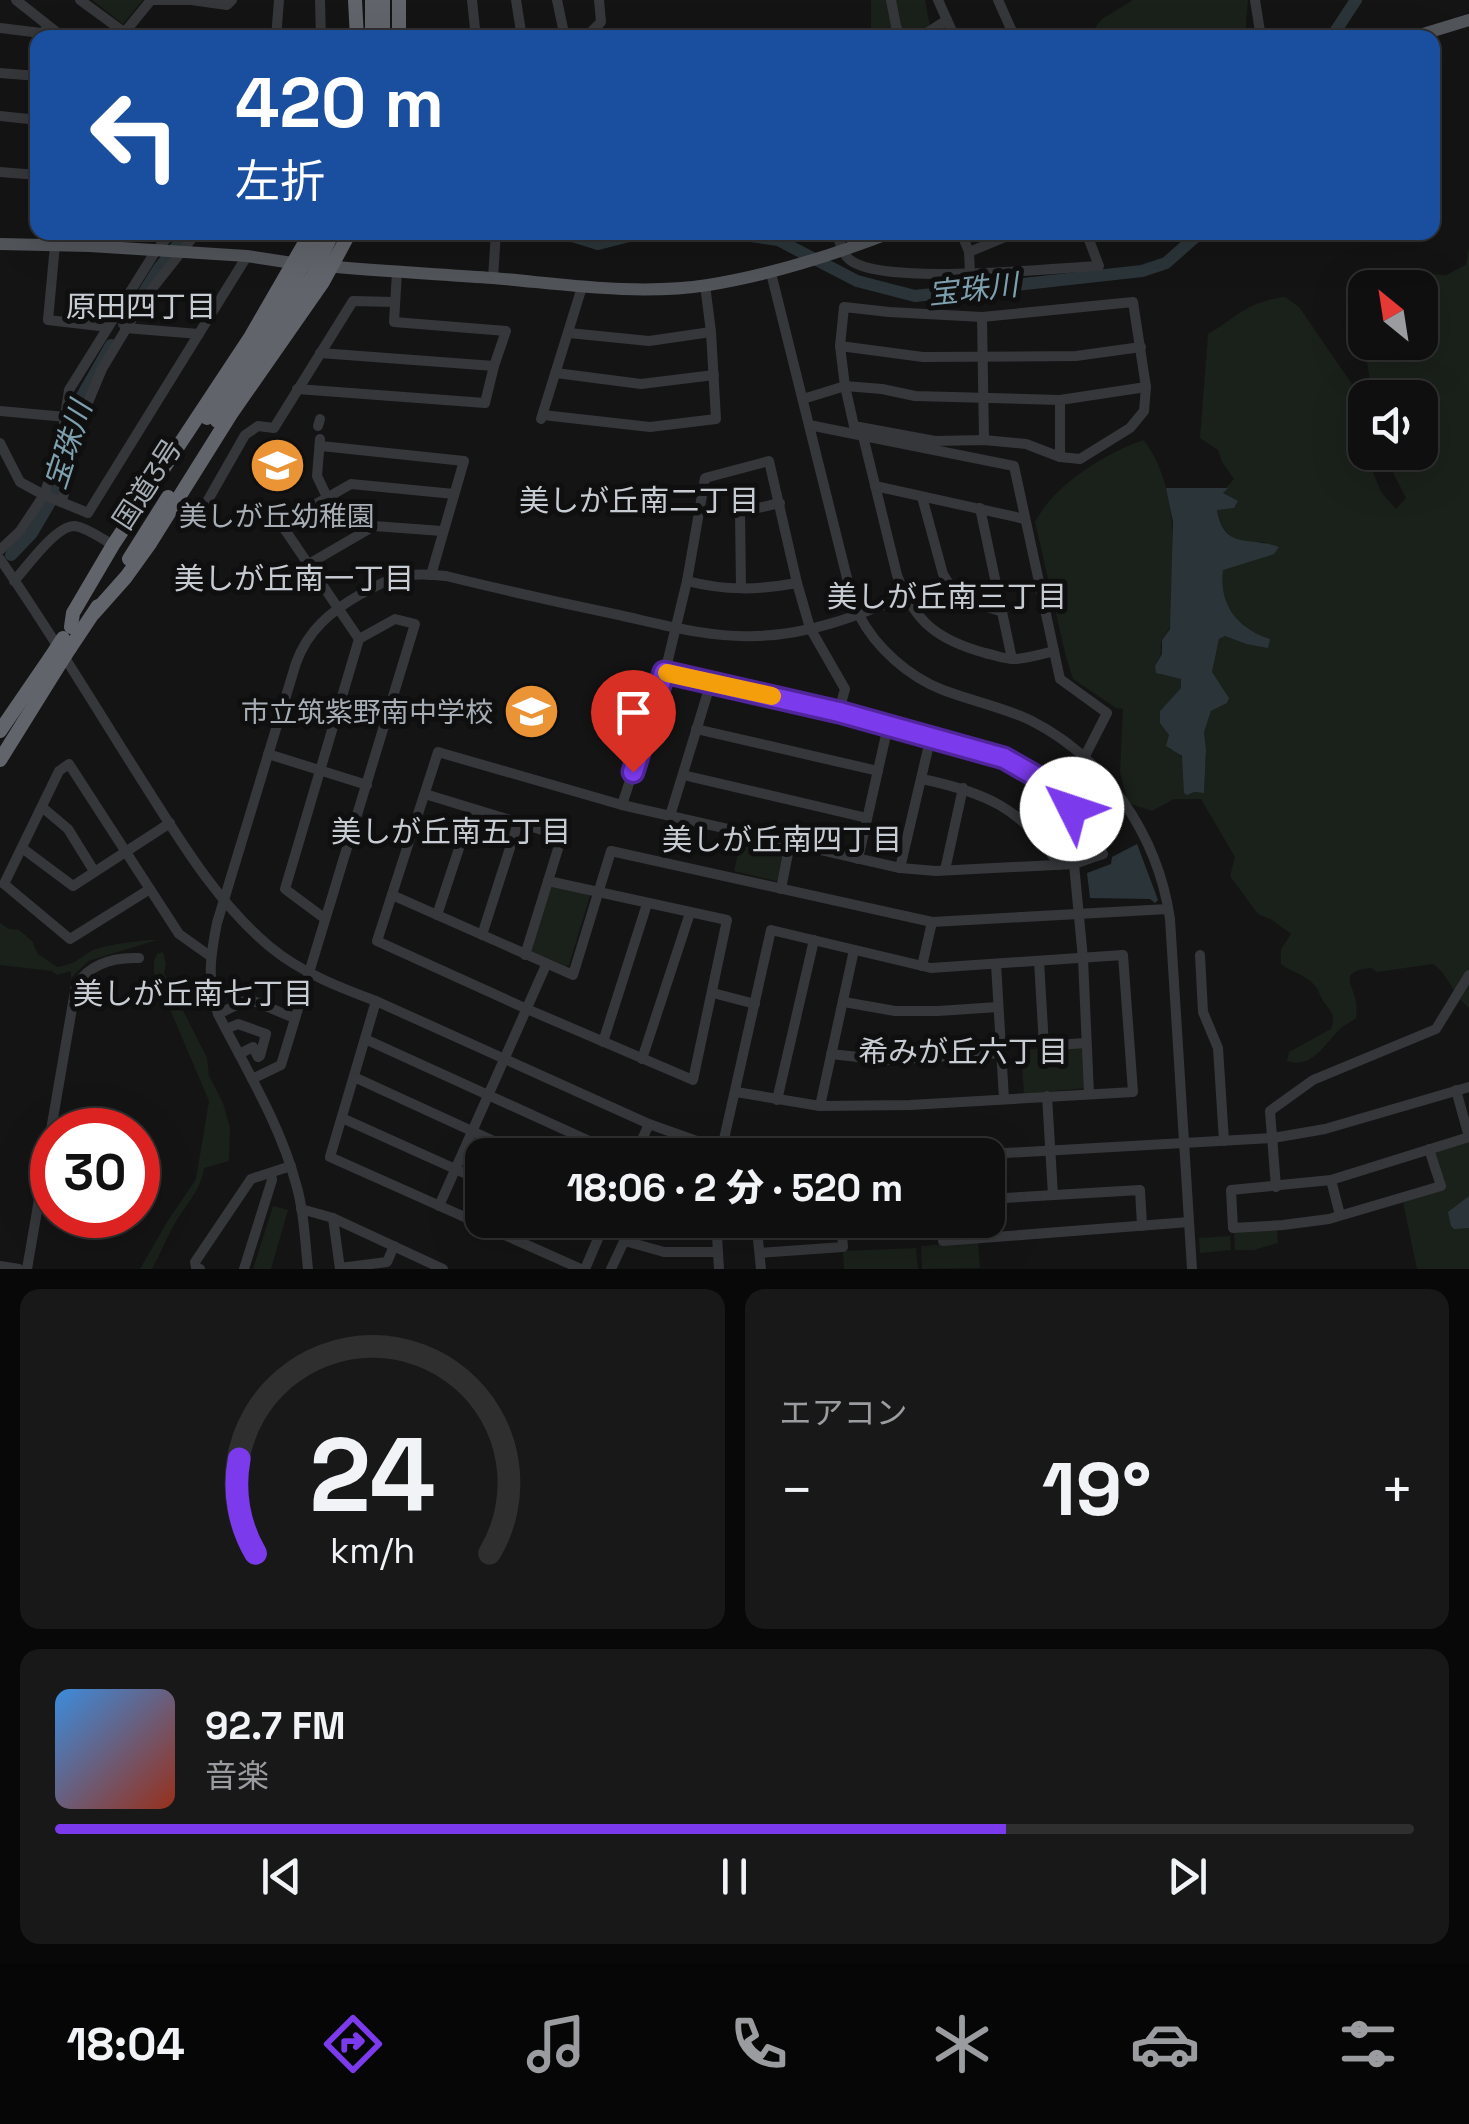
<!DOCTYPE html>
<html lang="ja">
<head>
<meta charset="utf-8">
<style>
  :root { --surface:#0f0f10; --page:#181819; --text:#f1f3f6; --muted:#9b9c9f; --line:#2f2f30; --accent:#7c3aed }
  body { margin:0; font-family:"Space Grotesk","Noto Sans JP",sans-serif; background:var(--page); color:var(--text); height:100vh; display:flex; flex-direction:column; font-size:38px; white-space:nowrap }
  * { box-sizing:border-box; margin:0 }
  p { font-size:32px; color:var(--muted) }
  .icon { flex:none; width:55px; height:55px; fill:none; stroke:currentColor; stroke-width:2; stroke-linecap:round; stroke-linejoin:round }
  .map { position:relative; height:1269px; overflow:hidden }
  .details { display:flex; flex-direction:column; gap:20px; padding:20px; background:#080809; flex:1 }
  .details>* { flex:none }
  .banner { position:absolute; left:30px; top:30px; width:1410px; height:210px; border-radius:20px; box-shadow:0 10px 40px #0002,0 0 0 2px var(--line); background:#1a4fa0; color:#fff; overflow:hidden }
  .needle { width:65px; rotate:330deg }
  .tools { position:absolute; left:1348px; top:270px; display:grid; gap:20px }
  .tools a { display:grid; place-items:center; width:90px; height:90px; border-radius:20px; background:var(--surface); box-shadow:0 10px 40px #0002,0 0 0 2px var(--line); font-size:50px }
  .speed { position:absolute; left:30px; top:1108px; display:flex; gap:20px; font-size:50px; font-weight:700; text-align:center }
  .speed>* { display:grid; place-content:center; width:130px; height:130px; border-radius:50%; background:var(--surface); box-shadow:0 10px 40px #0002,0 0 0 2px var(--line); line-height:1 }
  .speed .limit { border:15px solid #d22; background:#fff; color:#111 }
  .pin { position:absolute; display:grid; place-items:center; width:85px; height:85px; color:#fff; margin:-102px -42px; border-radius:50% 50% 50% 0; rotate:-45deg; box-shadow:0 0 10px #0007 }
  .pin .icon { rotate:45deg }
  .me { position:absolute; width:110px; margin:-55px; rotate:311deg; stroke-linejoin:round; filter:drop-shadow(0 0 8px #0008) }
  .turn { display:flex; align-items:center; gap:35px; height:210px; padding:0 40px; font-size:45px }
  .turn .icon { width:130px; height:130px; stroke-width:2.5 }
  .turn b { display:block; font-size:70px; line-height:85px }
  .big { font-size:75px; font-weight:800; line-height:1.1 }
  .details .widget { flex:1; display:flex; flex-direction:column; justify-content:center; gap:15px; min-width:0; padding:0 35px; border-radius:20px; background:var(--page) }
  .details .dial { align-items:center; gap:0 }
  .dial svg { height:260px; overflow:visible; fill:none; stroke:var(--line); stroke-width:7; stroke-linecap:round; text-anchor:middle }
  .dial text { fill:var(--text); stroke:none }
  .song { display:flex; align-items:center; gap:30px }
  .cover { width:120px; height:120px; border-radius:15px; background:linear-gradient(135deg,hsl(210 70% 55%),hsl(10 70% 35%)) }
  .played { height:10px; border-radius:5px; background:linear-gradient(90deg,var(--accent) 70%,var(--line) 70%) }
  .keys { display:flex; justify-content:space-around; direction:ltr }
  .heat { display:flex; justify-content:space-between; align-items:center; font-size:55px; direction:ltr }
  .details .tiles { flex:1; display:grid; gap:20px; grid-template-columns:1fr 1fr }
  .widget:last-child { grid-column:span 2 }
  .trip { position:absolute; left:465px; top:1138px; width:540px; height:100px; border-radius:20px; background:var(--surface); box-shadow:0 10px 40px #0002,0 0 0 2px var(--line); font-weight:800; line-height:100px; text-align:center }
  .tabs { display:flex; height:160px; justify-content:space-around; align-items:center; background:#060606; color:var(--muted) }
  .tabs .icon { width:70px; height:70px }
  .tabs .current { color:var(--accent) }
  .tabs b { font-size:45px; color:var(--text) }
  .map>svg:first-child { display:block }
</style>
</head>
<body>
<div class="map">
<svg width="1469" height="1269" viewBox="0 0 1469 1269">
  <rect width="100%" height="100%" fill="#141415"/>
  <g fill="#1a201a">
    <path d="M92,0H143L123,24Z"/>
    <path d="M871,0H925L932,37L871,38Z"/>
    <path d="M1133,0H1248L1245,37H1097L1094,29L1102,19Z"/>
    <path d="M1469,246V1008C1453,996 1449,975 1433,964L1377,972L1371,968C1337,972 1353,983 1356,1002C1357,1007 1356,1013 1356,1018C1351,1022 1346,1024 1341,1028C1325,1043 1312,1070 1287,1061L1289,1052L1331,1029C1336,1014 1331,1012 1323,1001C1320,996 1319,990 1315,986C1306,974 1292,973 1281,964V949L1291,934L1272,920L1258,914L1230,876L1235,857L1201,799H1174L1152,811L1128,803L1120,772L1123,709L1116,708L1073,679L1066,657L1035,522C1054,485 1105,453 1144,440C1175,483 1174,535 1172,586C1171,599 1173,614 1170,626C1169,631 1164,635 1162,640C1159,649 1164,652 1157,662L1160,674L1181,679V688L1160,711L1169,735V749C1187,752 1188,777 1194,792L1204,793L1206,749L1204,732L1211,711L1227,703L1212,672L1219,639L1225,636L1246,644L1270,640C1237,627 1219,607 1223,569L1266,542C1238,544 1223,539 1217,509L1230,498L1222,492L1234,479L1222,462L1218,450L1200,438L1208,334C1239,316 1246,302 1285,297L1299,307L1352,384L1348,405L1361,442L1381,492L1396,509L1406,498L1383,453L1420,452V398L1369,397L1367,392L1370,381L1365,350L1370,343L1420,342V288L1381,287L1404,281L1418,273L1446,275L1466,265Z"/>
    <path d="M742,837L783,846L785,849L778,880L776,881L734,871Z"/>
    <path d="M549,886L588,893L590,896L569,965L566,966L533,952L531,949Z"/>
    <path d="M0,923L9,929L19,930L32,941L38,954L57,967C77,964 77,959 93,950C104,945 145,939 157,940L88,961L71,978V971L57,975L52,971L0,965Z"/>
    <path d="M163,952L166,964L164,973L207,1058L209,1076L223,1103L230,1128L229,1161L204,1168C201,1191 185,1205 174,1225C166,1239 160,1255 152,1269H140L167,1222L196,1179L209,1101L154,972V961L157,954Z"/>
    <path d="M1081,1046L1083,1048L1086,1088L1024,1094L1021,1050Z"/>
    <path d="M1469,1141V1269H1417L1403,1202L1445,1189L1434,1153L1437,1150Z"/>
    <path d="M273,1206L288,1210L271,1269H253Z"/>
    <path d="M1277,1228L1278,1243L1254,1250H1235L1234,1231Z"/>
    <path d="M1230,1236L1231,1250L1200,1253L1199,1238Z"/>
    <path d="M978,1241L980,1268L922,1269L921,1246Z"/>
    <path d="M916,1248L918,1269H844L843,1251Z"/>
  </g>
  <g fill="#2b3539">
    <path d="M1166,488H1228L1223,493L1238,501L1234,508L1217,510C1224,551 1250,536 1279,547L1274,554L1223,570C1219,605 1237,628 1270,639L1268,648L1246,644L1225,636L1219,639L1212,672L1229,698L1227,703L1211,711L1204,732L1206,749L1204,793L1194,792L1187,795L1184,793L1182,756L1166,746L1169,735L1160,723V711L1181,688V679L1156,673L1155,666L1162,654V640L1170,629L1173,522Z"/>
    <path d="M1137,844L1158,900L1155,903L1150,899L1090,898L1087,873L1111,864L1112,857Z"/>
    <path d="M1469,1196V1228L1454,1229L1451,1226L1448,1212Z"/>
  </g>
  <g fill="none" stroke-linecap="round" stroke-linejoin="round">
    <g stroke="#2b3539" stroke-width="12">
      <path d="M1331,38L1356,0"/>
      <path d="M559,232L598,244L645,232"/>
      <path d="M683,232L703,236L744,235L778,240L857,281L915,296L1142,271L1166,263L1201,232"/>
      <path d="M124,324L159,268L188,232"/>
      <path d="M11,555L32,533L59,487L78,403L111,345"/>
    </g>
    <g stroke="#35373a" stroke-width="10">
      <path d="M16,0L64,38"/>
      <path d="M80,0L132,38"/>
      <path d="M320,0L321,38"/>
      <path d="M472,0L476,38"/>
      <path d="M516,0L522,38"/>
      <path d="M557,0L565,38"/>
      <path d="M891,0L896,26L901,38"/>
      <path d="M938,0L955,38"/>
      <path d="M998,0L1015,38"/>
      <path d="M1255,0L1261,38"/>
      <path d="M0,28L41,33L50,28"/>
      <path d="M120,38L151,0H191L227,5L232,0"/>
      <path d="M276,38L279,0"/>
      <path d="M585,38L601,22L599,0"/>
      <path d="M919,38L947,20"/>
      <path d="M0,73L38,76"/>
      <path d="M0,116L38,120"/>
      <path d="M0,172L38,175"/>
      <path d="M836,232C840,242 842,254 850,260C883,286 1052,268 1099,266L1086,232"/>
      <path d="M961,232L969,252L970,273"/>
      <path d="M55,245L48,320L108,327"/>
      <path d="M969,252L1017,232"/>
      <path d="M771,273L849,586C852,596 854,606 859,615C876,648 909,677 943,690C972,701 1002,707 1030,720C1106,758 1158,836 1170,919L1192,1269"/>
      <path d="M493,278L496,232"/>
      <path d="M1133,302L1146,387L1144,411L1130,428L1080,459L1060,457L1026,444L984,440L935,441L854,426L845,386L840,346L844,307L889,312L982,317Z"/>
      <path d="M982,317L984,440"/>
      <path d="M125,328L199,334"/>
      <path d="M569,333L649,341L711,332"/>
      <path d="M840,346L923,357L1076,356L1141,347"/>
      <path d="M320,353L494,366"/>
      <path d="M556,373L641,384L714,375"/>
      <path d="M297,389L485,403L494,366L506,331L394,322L397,272"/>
      <path d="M803,399L845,386L882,389L915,396L1060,400V457"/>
      <path d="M1060,400L1146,387"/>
      <path d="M0,411L66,417"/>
      <path d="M543,415L650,427L716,419L711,332L705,285"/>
      <path d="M541,419L582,287"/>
      <path d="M809,425L1014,466L1060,679L1107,713L1084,758L1054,791"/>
      <path d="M318,426L320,419"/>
      <path d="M863,436L897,575C914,622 938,640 985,653C995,655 1006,660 1016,659C1028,658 1042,654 1054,651"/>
      <path d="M320,439L317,476L327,497"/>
      <path d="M0,443L20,482L44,495L88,513L247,256"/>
      <path d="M321,446L464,461L431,575"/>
      <path d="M875,486L1025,519"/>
      <path d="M922,497L943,574C956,599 974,604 1000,611"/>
      <path d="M61,502L68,482L81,419L102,369L144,299L197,232"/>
      <path d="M980,508L1012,659"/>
      <path d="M196,521L245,435L258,426L274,428L353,301L394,302"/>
      <path d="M0,550L20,531L44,495L60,449L69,390L155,252L172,232"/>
      <path d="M0,559C52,634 99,713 148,790C183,845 218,903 269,946C300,972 338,987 376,1001L649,1124L708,1145L757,1155"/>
      <path d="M307,565L374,526L442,531"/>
      <path d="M14,581C27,567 56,525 75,526C88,528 102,539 113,545"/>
      <path d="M687,581C726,591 758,590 797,583"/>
      <path d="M741,588L740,512L780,503"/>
      <path d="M359,639L281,524L351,484L454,494"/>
      <path d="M696,729L878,771"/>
      <path d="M268,754L367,785"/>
      <path d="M683,775L867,818"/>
      <path d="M922,779C984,792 1023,808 1059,865"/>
      <path d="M425,794L562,836L525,955"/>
      <path d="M622,805L665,672L687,581L705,478L769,461L797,583L810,628L845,689L839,711"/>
      <path d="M42,807L68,829L94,871"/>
      <path d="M670,816L711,682"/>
      <path d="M22,848L73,886L170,823"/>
      <path d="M858,859L888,726"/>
      <path d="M1074,864L1083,959L1089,1094"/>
      <path d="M900,868L931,736"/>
      <path d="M945,870L963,788"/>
      <path d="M548,881L727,920L693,1080L527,1009L377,941L438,752L622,805L900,868L936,871L1074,864L1103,854C1085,825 1067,798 1039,778C994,747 940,740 888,726C814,706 739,689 665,672"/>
      <path d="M150,889L70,939L4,884L59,771L69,764L179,934L210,956"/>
      <path d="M781,889L790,843"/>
      <path d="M392,895L573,975L611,851L932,922L1168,909"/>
      <path d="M437,915L472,809"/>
      <path d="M482,935L518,823"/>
      <path d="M1200,955L1203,1012L1218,1048L1224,1141"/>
      <path d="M1039,961L1044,1046L1085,1043"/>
      <path d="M996,964L1004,1099"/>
      <path d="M922,966L932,922"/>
      <path d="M713,993L755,1004"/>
      <path d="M376,1001L330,1157L581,1269"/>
      <path d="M844,1002L895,1011H938L998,1007"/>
      <path d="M218,1014L249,999L294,1018"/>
      <path d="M226,1029L238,1024L266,1034L260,1056L258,1057L253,1047L239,1054"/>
      <path d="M365,1039L620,1155"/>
      <path d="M603,1042L647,904"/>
      <path d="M831,1054L885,1060L1001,1053"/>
      <path d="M642,1059L690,913"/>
      <path d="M354,1077L524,1155"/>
      <path d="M252,1079L281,1065L415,624L395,619L359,639L285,889L324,918"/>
      <path d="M1456,1090L1469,1137"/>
      <path d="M1047,1096L1053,1195"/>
      <path d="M777,1100L814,940"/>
      <path d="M820,1106L854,950"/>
      <path d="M342,1118L482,1181"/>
      <path d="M722,1148L771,930L931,968L1123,955L1133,1092L910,1105L820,1106L736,1092"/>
      <path d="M1429,1149L1441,1186L1329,1219L1283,1225L1233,1228L1231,1190L1331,1180L1469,1137"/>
      <path d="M635,1155L649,1124"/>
      <path d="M970,1155L1273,1138L1325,1129L1469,1087"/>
      <path d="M1331,1180L1340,1215"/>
      <path d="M1276,1187L1270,1111L1313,1080L1436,1029L1469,975"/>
      <path d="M988,1199L1140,1190L1142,1226"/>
      <path d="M439,1206L546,965"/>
      <path d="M301,1209L333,1218L443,1269"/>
      <path d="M333,1218L340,1269"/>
      <path d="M570,1220L600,1233"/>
      <path d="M716,1220L719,1269"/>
      <path d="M756,1220L761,1269"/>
      <path d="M941,1220L943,1241L1189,1222"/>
      <path d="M625,1241L664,1252H717"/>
      <path d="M760,1253L843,1247L841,1220"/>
      <path d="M0,1266L19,1269"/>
      <path d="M340,1268L387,1262L394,1246"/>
      <path d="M27,1269L76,985C90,964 114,957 139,958"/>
      <path d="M200,1269L196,1267L195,1262L251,1179L291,1166"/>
      <path d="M244,1269L272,1180L271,1173"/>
      <path d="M308,1269C305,1241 304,1211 296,1184C280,1124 246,1069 218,1014C207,979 210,958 217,923L296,663C308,630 331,611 361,594C373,588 384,581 397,577C414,573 429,574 446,576C503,590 561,603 619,615C664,625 710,638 756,636C808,635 858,616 904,596"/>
      <path d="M585,1269L606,1220"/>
      <path d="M611,1269L634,1220"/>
    </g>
    <g stroke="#515459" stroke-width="12">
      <path d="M1410,38L1469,20"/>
      <path d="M0,244L90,246L247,256L299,264"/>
      <path d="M324,266C380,271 437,274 493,278C564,284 637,296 708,285C772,275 833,255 893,232"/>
    </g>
    <g stroke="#61656b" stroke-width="14">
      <path d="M355,0L357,38"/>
      <path d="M399,0V38"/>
      <path d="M372,38V0"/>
      <path d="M383,38V0"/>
      <path d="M129,559L168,497"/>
      <path d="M94,613L126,577L149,545L231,414L323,282L350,232"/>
      <path d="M71,627L73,613L113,545L251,336L311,232"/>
      <path d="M70,648L98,606"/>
      <path d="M0,731L50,658"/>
      <path d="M0,760L56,670"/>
    </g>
    <g stroke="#61656b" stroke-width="14">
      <path d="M207,418L276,313L321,232"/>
      <path d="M217,421L313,275L333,232"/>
      <path d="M50,658L63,638"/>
      <path d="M56,670L70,648"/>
    </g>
  </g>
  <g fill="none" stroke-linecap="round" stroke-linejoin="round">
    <defs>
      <path id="route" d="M633,772L664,672L839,712L1004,758L1039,778L1072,809"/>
    </defs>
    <use href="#route" stroke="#51269a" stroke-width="25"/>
    <use href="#route" stroke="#7c3aed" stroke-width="18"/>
    <path stroke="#f59e0b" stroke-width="18" d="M667,673L772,696"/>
  </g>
  <defs>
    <symbol id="school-disc" viewBox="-11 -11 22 22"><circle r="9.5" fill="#eb9436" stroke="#0f0f10"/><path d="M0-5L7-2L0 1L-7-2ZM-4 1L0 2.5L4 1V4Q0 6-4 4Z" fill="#fff"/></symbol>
  </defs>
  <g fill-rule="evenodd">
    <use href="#school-disc" x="246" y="434" width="63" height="63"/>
    <use href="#school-disc" x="500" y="680" width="63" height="63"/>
  </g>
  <g text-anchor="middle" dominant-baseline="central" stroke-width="10" stroke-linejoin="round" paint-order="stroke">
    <g font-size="28" fill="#a6adb5" stroke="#0f0f10">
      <text transform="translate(147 484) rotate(-57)">国道3号</text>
    </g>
    <g font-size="28" fill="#a6adb5" stroke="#0f0f10">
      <text x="277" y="516">美しが丘幼稚園</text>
      <text x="493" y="712" text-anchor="end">市立筑紫野南中学校</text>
    </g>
    <g font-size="30" font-style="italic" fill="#7ea0af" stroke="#0f0f10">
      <text transform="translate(973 289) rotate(-6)">宝珠川</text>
      <text transform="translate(68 445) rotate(-72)">宝珠川</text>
    </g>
    <g font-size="30" fill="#c7cbd2" stroke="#0f0f10">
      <text x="141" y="306">原田四丁目</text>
      <text x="639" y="500">美しが丘南二丁目</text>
      <text x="294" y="578">美しが丘南一丁目</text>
      <text x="947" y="596">美しが丘南三丁目</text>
      <text x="451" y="831">美しが丘南五丁目</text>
      <text x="782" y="839">美しが丘南四丁目</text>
      <text x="193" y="993">美しが丘南七丁目</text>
      <text x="963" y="1051">希みが丘六丁目</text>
    </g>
  </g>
</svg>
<div class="tools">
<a><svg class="needle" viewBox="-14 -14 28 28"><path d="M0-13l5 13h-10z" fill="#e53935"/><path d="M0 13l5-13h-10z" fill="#9b9c9f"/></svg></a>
<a><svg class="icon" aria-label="sound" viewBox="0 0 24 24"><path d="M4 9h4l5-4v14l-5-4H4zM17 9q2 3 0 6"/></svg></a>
</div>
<div class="speed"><div class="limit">30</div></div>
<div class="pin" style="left:633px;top:772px;background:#d93025"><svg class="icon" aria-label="arrive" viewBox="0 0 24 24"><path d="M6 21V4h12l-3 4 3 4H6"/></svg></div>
<svg class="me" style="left:1072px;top:809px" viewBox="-20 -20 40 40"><circle r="19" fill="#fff"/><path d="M0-13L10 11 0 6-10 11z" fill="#7c3aed"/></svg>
<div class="trip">18:06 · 2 分 · 520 m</div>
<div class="banner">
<div class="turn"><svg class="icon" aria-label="left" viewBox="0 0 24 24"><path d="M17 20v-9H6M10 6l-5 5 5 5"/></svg><div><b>420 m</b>左折</div></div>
</div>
</div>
<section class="details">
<div class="tiles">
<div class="widget dial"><svg viewBox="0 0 100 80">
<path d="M14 69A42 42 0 1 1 86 69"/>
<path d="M14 69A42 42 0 0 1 9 40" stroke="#7c3aed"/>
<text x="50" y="56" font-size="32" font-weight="700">24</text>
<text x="50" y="72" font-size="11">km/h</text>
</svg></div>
<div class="widget"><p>エアコン</p>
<div class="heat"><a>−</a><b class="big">19°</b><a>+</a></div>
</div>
<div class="widget">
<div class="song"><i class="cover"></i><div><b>92.7 FM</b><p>音楽</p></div></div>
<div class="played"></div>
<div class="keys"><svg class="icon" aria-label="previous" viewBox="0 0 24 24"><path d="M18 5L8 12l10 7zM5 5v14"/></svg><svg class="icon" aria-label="pause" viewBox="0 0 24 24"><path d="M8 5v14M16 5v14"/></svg><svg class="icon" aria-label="next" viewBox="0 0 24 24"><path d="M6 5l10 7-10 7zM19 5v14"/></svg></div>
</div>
</div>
</section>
<nav class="tabs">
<b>18:04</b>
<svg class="icon current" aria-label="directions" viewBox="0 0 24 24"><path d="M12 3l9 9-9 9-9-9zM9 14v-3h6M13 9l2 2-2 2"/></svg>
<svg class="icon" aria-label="music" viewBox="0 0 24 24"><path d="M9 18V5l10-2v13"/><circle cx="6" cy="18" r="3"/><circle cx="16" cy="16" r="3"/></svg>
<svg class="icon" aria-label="phone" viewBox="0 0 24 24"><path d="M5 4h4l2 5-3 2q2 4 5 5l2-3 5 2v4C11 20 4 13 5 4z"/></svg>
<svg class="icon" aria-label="climate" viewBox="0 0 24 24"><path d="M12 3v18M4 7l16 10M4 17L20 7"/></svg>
<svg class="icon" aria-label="car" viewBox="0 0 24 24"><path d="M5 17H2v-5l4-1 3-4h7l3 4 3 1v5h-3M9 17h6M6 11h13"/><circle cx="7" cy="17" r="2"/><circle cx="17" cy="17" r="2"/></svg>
<svg class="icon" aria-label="filters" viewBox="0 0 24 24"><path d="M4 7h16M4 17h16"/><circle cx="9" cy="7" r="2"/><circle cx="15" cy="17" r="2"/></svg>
</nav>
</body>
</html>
